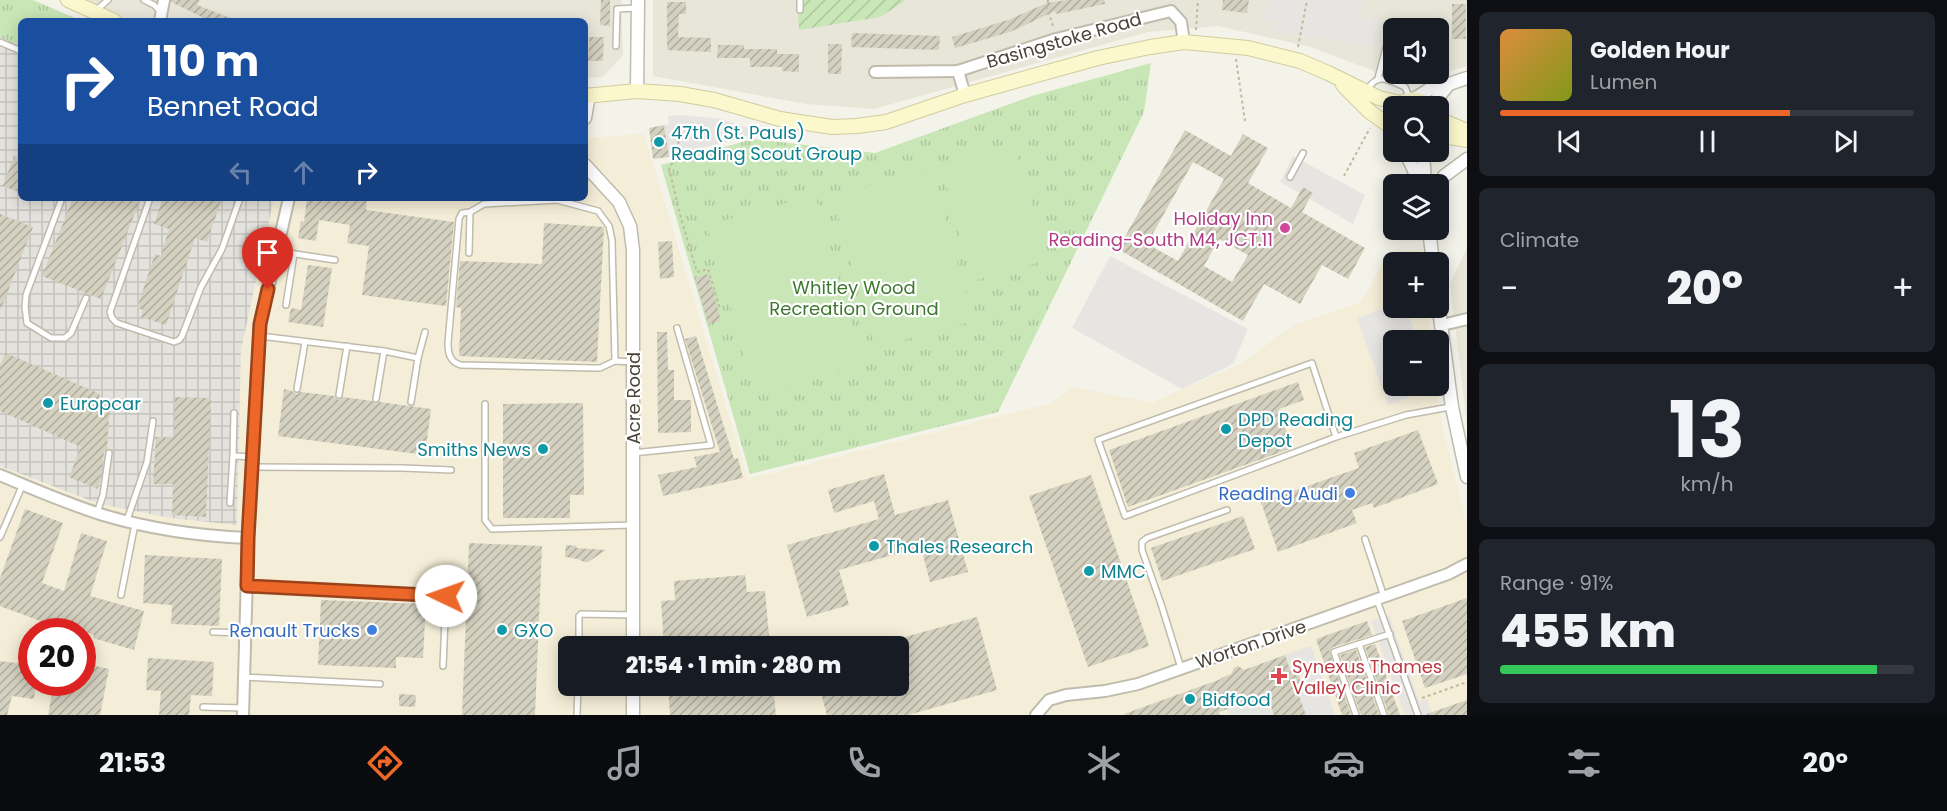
<!DOCTYPE html>
<html lang="en">
<head>
<meta charset="utf-8">
<style>
  :root { --surface:#171b24; --page:#20242c; --text:#f1f3f6; --muted:#9ea1a6; --line:#363941; --accent:#ed6729 }
  body { margin:0; font-family:Poppins,sans-serif; background:var(--page); color:var(--text); height:100vh; display:flex; flex-direction:column; font-size:22px; white-space:nowrap }
  * { box-sizing:border-box; margin:0 }
  p { font-size:20px; color:var(--muted) }
  .icon { flex:none; width:33px; height:33px; fill:none; stroke:currentColor; stroke-width:2; stroke-linecap:round; stroke-linejoin:round }
  .map { position:relative; flex:1; overflow:hidden }
  .panel { display:flex; flex-direction:column; gap:12px; padding:12px; background:#0d0f14; width:480px }
  .panel>* { flex:none }
  .guide { position:absolute; left:18px; top:18px; width:570px; height:183px; border-radius:9px; box-shadow:0 3px 15px #0003; background:#1a4fa0; color:#fff; overflow:hidden }
  .controls { position:absolute; left:1383px; top:18px; display:grid; gap:12px }
  .controls a { display:grid; place-items:center; width:66px; height:66px; border-radius:9px; background:var(--surface); box-shadow:0 3px 15px #0003; font-size:30px }
  .speed { position:absolute; left:18px; top:618px; display:flex; gap:12px; font-size:30px; font-weight:700; text-align:center }
  .speed>* { display:grid; place-content:center; width:78px; height:78px; border-radius:50%; background:var(--surface); box-shadow:0 3px 15px #0003; line-height:1 }
  .speed .limit { border:9px solid #d22; background:#fff; color:#111 }
  .pin { position:absolute; display:grid; place-items:center; width:51px; height:51px; color:#fff; margin:-62px -26px; border-radius:50% 50% 50% 0; rotate:-45deg; box-shadow:0 0 6px #0007 }
  .pin .icon { rotate:45deg }
  .me { position:absolute; width:66px; margin:-33px; rotate:273deg; stroke-linejoin:round; filter:drop-shadow(0 0 4px #0008) }
  .turn { display:flex; align-items:center; gap:21px; height:126px; padding:0 30px; font-size:27px }
  .turn .icon { width:78px; height:78px; stroke-width:2.5 }
  .turn b { display:block; font-size:42px; line-height:51px }
  .lanes { display:flex; align-items:center; height:57px; padding:0 30px; background:#0003; justify-content:center; gap:30px; direction:ltr }
  .lanes .off { opacity:.35 }
  .big { font-size:45px; font-weight:800; line-height:1.1 }
  .panel .card { flex:1; display:flex; flex-direction:column; justify-content:center; gap:9px; min-width:0; padding:0 21px; border-radius:9px; background:var(--page) }
  .panel .dial { align-items:center; gap:0 }
  .dial b { font-size:78px; line-height:1 }
  .song { display:flex; align-items:center; gap:18px }
  .cover { width:72px; height:72px; border-radius:9px; background:linear-gradient(135deg,hsl(30 70% 55%),hsl(70 70% 35%)) }
  .played { height:6px; border-radius:3px; background:linear-gradient(90deg,var(--accent) 70%,var(--line) 70%) }
  .keys { display:flex; justify-content:space-around; direction:ltr }
  .heat { display:flex; justify-content:space-between; align-items:center; font-size:33px; direction:ltr }
  .charge { height:9px; border-radius:4px; background:linear-gradient(90deg,#34c759 91%,var(--line) 0) }
  .trip { position:absolute; left:558px; top:636px; width:351px; height:60px; border-radius:9px; background:var(--surface); box-shadow:0 3px 15px #0003; font-weight:800; line-height:60px; text-align:center }
  .menu { display:flex; height:96px; justify-content:space-around; align-items:center; background:#090b0e; color:var(--muted) }
  .menu .icon { width:42px; height:42px }
  .menu .current { color:var(--accent) }
  .menu b { font-size:27px; color:var(--text) }
  main { display:flex; flex:1; min-height:0 }
  .map>svg:first-child { display:block }
</style>
</head>
<body>
<main>
<div class="map">
<svg width="1467" height="715" viewBox="0 0 1467 715">
  <defs>
    <pattern id="industrial-grid" width="8" height="8" patternUnits="userSpaceOnUse" patternTransform="scale(1.5)"><rect width="8" height="8" fill="#e4e2dc"/><path d="M0 4h8M4 0v8" fill="none" stroke="#c5c3be"/></pattern>
    <pattern id="grass-tufts" width="24" height="20" patternUnits="userSpaceOnUse" patternTransform="scale(1.5)"><rect width="24" height="20" fill="#c8e6b6"/><path d="M3 7l-1-3M5 7V3M7 7l1-3M15 17l-1-3M17 17v-4M19 17l1-3" fill="none" stroke="#adc69d"/></pattern>
    <pattern id="garden-furrows" width="10" height="10" patternUnits="userSpaceOnUse" patternTransform="scale(1.5)"><rect width="10" height="10" fill="#c8e6b6"/><path d="M-1 1l2-2M0 10L10 0M9 11l2-2" fill="none" stroke="#adc69d"/></pattern>
    <pattern id="building-hatch" width="6" height="6" patternUnits="userSpaceOnUse" patternTransform="scale(1.5)"><rect width="6" height="6" fill="#d5d1c0"/><path d="M-1 1l2-2M0 6l6-6M5 7l2-2" fill="none" stroke="#afab9d"/></pattern>
  </defs>
  <rect width="100%" height="100%" fill="#f4f3ea"/>
  <g fill="#e8e6d9" fill-rule="evenodd">
    <path d="M58,0H621L623,55L603,77L585,78V21H104Z"/>
    <path d="M653,0H1467V66L1421,80L1396,79L1310,47L1218,26L1148,32L874,109L806,104L653,76ZM1394,28H1438V74H1394Z"/>
    <path d="M1467,248V425L1450,284Z"/>
  </g>
  <path fill="#f4edd7" fill-rule="evenodd" d="M644,134L748,479L1052,403L1072,387L1152,403L1242,363L1294,325L1361,302L1389,252L1422,249L1423,262H1394V308H1428L1431,340H1394V386H1436L1443,430L1467,526V715H0V466L100,504L237,525L241,350L274,198H585V138ZM32,632H82V682H32ZM568,646H898V686H568Z"/>
  <path fill="url(#industrial-grid)" d="M0,34L21,43V198H274L241,350L237,525L171,518L100,504L0,466Z"/>
  <g fill="url(#grass-tufts)">
    <path d="M0,0H33L82,21H21V46L0,37Z"/>
    <path d="M1151,63L1144,112L998,412L750,474L661,165L753,139L875,153L1032,96Z"/>
  </g>
  <path fill="url(#garden-furrows)" d="M797,0H906L880,17L799,30Z"/>
  <g fill="#c8e6b6">
    <path d="M1014,143L1047,260L973,281L940,164Z"/>
    <path d="M931,168L974,321L875,348L833,196Z"/>
    <path d="M815,195L863,363L755,394L707,225Z"/>
  </g>
  <g fill="#e6e5e1">
    <path d="M1267,0H1362L1360,16L1381,19L1380,48L1274,31L1275,22L1264,21Z"/>
    <path d="M681,115L722,119L753,130L747,136L669,157L664,125L669,124L668,116Z"/>
    <path d="M1293,156L1365,195L1353,224L1280,182Z"/>
    <path d="M1110,256L1248,329L1233,364L1182,389L1072,328Z"/>
    <path d="M1393,305L1394,308H1406L1417,340H1394V386H1431L1427,391L1388,405L1357,318Z"/>
    <path d="M1389,615L1419,701L1427,699L1432,715H1405L1371,621Z"/>
    <path d="M1311,646L1335,715H1306L1298,693L1306,689L1300,670L1291,672L1285,655Z"/>
    <path d="M1267,695L1274,715H1229L1227,708Z"/>
  </g>
  <g fill="url(#building-hatch)" fill-rule="evenodd">
    <path d="M171,0H200L197,5L238,21H200L202,17L171,2Z"/>
    <path d="M601,0H610V26L600,25Z"/>
    <path d="M1067,0H1104L1105,4L1056,14L1055,11L1010,32L955,48L952,37L1008,20L1047,3Z"/>
    <path d="M1223,0H1249L1247,13L1222,10Z"/>
    <path d="M667,2H686V14H679L678,37L711,38V52L667,50Z"/>
    <rect x="1452" y="4" width="14" height="35"/>
    <path d="M852,33L940,36L939,50L851,47Z"/>
    <path d="M589,37H604L603,61H588Z"/>
    <path d="M828,44H842L841,74H828Z"/>
    <path d="M718,45H744V49H777V54H799V72L782,71V67H750V58H717Z"/>
    <path d="M664,125L669,157L653,159L649,128Z"/>
    <path d="M1185,130L1231,156L1243,134L1268,148L1248,183L1291,208L1303,187L1313,193L1302,212L1365,248L1348,279L1322,265L1300,304L1264,284L1243,321L1118,249ZM1193,162L1224,179L1178,261L1147,244ZM1219,239L1248,255L1232,282L1204,266Z"/>
    <path d="M14,156L21,159V193L3,186Z"/>
    <path d="M73,198H141L101,299L42,276Z"/>
    <path d="M163,198H222L207,242L195,238L166,325L141,317L143,310L137,308L155,254L161,256L169,229L154,224Z"/>
    <path d="M307,198H367L366,210L454,222L446,306L362,295L369,246L347,243L350,225L319,220L316,241L298,238L301,221L304,222Z"/>
    <path d="M0,214L33,227L1,309H0Z"/>
    <path d="M544,223L604,227L597,362L459,356L461,308L456,307L460,261L542,264Z"/>
    <path d="M672,241L674,277L660,279L658,242Z"/>
    <path d="M308,265L332,268L323,327L288,322L291,308L301,310Z"/>
    <path d="M708,274L721,321L708,324L695,278Z"/>
    <path d="M657,332H667L668,370H674V400H691V432L658,433Z"/>
    <path d="M696,336L734,459L738,458L743,478L663,496L658,475L697,467L694,457L720,452L685,339Z"/>
    <path d="M6,353L100,394L99,397L110,401L107,449L104,452L100,482L97,489L69,477L81,447L0,411V365Z"/>
    <path d="M1298,382L1304,400L1279,409L1292,448L1128,507L1109,450Z"/>
    <path d="M284,389L292,391L297,394L301,392L334,396L339,400L343,397L372,401L376,404L380,402L431,409L425,455L278,436Z"/>
    <path d="M175,397L211,398L206,517L172,515L173,484H153L156,437L174,438Z"/>
    <path d="M583,403L584,495H570V518H503V404Z"/>
    <path d="M1418,430L1438,484L1374,508L1372,503L1352,510L1357,523L1278,552L1261,502L1359,468L1354,453Z"/>
    <path d="M884,474L895,515L948,500L968,572L930,582L921,547L839,570L849,605L807,617L787,545L879,519L874,501L834,513L828,490Z"/>
    <path d="M1091,475L1149,646L1088,667L1029,496Z"/>
    <path d="M25,509L63,523L42,583L64,591L81,533L107,541L90,596L144,611L134,650L93,638L94,635L44,620L43,622L0,606V578Z"/>
    <path d="M1243,516L1255,549L1162,581L1151,548Z"/>
    <path d="M469,543L542,546L535,715H462Z"/>
    <path d="M566,545L577,546L576,548L606,550L588,562H584L578,559L565,557Z"/>
    <path d="M145,555L222,559L219,626L171,624L172,605L143,603Z"/>
    <path d="M745,575L747,592L765,591L770,646H664L661,601L675,600L674,581Z"/>
    <path d="M1467,598V674L1425,688L1402,621Z"/>
    <path d="M321,600L426,604L423,658L396,657V668L318,665Z"/>
    <path d="M977,617L997,690L908,715H827L819,686H898V639Z"/>
    <path d="M1367,621L1372,635L1333,647L1329,650L1351,715H1342L1316,639Z"/>
    <path d="M1375,644L1400,715H1389L1365,647Z"/>
    <path d="M1356,650L1379,715H1361L1340,655Z"/>
    <path d="M1285,655L1291,672L1299,675L1302,686L1298,693L1306,715H1274L1267,695L1219,712L1220,715H1125L1124,714L1221,679V678L1231,674L1234,668L1238,666L1244,670Z"/>
    <path d="M148,658L214,662L212,696L191,695L189,715H159L161,691L146,690Z"/>
    <path d="M0,661L32,665V682H36L34,699L12,696L7,715H0Z"/>
    <path d="M82,663L109,669L100,715H48L54,682H82Z"/>
    <path d="M668,686H773L776,715H670Z"/>
    <path d="M399,694L416,695L415,707L399,706Z"/>
    <path d="M1467,700V715H1427V714Z"/>
  </g>
  <g fill="none" stroke-linecap="round" stroke-linejoin="round">
    <defs>
      <g id="service">
        <path d="M144,0L154,5L161,12"/>
        <path d="M800,0V10"/>
        <path d="M95,11L108,0"/>
        <path d="M0,42L21,51"/>
        <path d="M616,46L617,9L637,8"/>
        <path d="M1378,78L1389,37"/>
        <path d="M1367,90C1378,72 1388,80 1405,87L1410,99"/>
        <path d="M1290,177L1303,153"/>
        <path d="M62,198L26,295L25,307L27,323L51,338H65L71,333L86,298"/>
        <path d="M150,198L110,312L112,318L117,323L174,342L179,340L182,336L201,287L222,249L240,198"/>
        <path d="M276,251L335,260"/>
        <path d="M469,253L470,212"/>
        <path d="M286,305L294,254"/>
        <path d="M260,336L384,351L418,358"/>
        <path d="M615,361L612,240L609,226L598,211L557,200L484,204L470,212L462,213L459,219L448,343C448,354 450,362 461,365L593,368H600L615,361L633,362"/>
        <path d="M297,389L305,342"/>
        <path d="M339,395L347,346"/>
        <path d="M376,399L384,351"/>
        <path d="M411,402L418,358L425,332"/>
        <path d="M485,404V520L492,529L633,525"/>
        <path d="M1336,437L1312,363L1098,440L1125,516L1336,437L1406,415L1450,407"/>
        <path d="M633,453L711,445L677,328"/>
        <path d="M233,456L234,413"/>
        <path d="M252,467L403,468L451,470"/>
        <path d="M230,503L233,456L253,457"/>
        <path d="M97,513L103,495L109,453"/>
        <path d="M127,520L147,462L153,421"/>
        <path d="M0,537L23,484"/>
        <path d="M1365,539L1384,597"/>
        <path d="M247,586L446,596L443,666"/>
        <path d="M121,595L135,524"/>
        <path d="M1377,600L1418,715"/>
        <path d="M213,632L245,633"/>
        <path d="M1359,644L1384,715"/>
        <path d="M579,646V616L581,614L633,615"/>
        <path d="M1181,668L1161,604L1142,550V542L1147,538L1227,510"/>
        <path d="M243,677L380,684"/>
        <path d="M203,707L243,708"/>
        <path d="M577,715L578,686"/>
        <path d="M1356,715L1334,652L1390,634"/>
      </g>
      <g id="minor">
        <path d="M160,21L164,0"/>
        <path d="M958,71L965,95"/>
        <path d="M875,72L958,71L1056,39L1171,11L1181,22L1184,42"/>
        <path d="M1442,325L1467,319"/>
        <path d="M0,475C33,489 68,504 103,515C150,529 199,536 248,538"/>
        <path d="M243,715L248,538L260,324L289,198"/>
        <path d="M1036,715L1049,700L1066,695L1105,691L1138,684L1448,574L1467,564"/>
      </g>
      <g id="tertiary">
        <path d="M637,91L638,0"/>
        <path d="M1414,99L1433,87L1449,84L1467,78"/>
        <path d="M1431,106L1449,84"/>
        <path d="M585,118L589,95"/>
        <path d="M1405,152L1413,168L1419,184"/>
        <path d="M1423,152L1425,184"/>
        <path d="M585,165L619,202L630,226L633,250V646"/>
        <path d="M1438,187L1444,176L1467,159"/>
        <path d="M1429,230L1433,262"/>
        <path d="M1438,302L1452,407L1467,477"/>
        <path d="M633,686V715"/>
      </g>
      <g id="secondary">
        <path d="M68,0L114,21"/>
        <path d="M1343,85L1370,112L1394,129"/>
        <path d="M585,96L637,91L680,94L714,100L780,119L832,127L857,126L886,122L965,95L1098,58L1150,47L1184,42L1248,48L1300,61L1328,73L1379,98L1400,103"/>
        <path d="M1398,106L1400,103C1411,99 1420,97 1429,106"/>
        <path d="M1438,119L1467,131"/>
        <path d="M1438,135L1467,140"/>
      </g>
    </defs>
    <use href="#service" stroke="#bfbcad" stroke-width="8"/>
    <use href="#minor" stroke="#bfbcad" stroke-width="14"/>
    <use href="#tertiary" stroke="#bfbcad" stroke-width="15"/>
    <use href="#secondary" stroke="#d1cc9d" stroke-width="16"/>
    <g stroke="#c0ba9f" stroke-width="2" stroke-dasharray="3 3" stroke-linecap="butt">
      <path d="M1048,0L1047,8L1054,29"/>
      <path d="M1196,30L1198,0"/>
      <path d="M1298,47L1307,0"/>
      <path d="M1236,59L1245,121"/>
      <path d="M678,135L679,154L669,168L680,215L697,272L708,269L720,309"/>
      <path d="M1344,176L1370,128"/>
      <path d="M1422,698L1467,682"/>
    </g>
    <use href="#service" stroke="#fff" stroke-width="5"/>
    <use href="#minor" stroke="#fff" stroke-width="10"/>
    <use href="#tertiary" stroke="#fff" stroke-width="12"/>
    <use href="#secondary" stroke="#fbf8cd" stroke-width="14"/>
  </g>
  <g fill="none" stroke-linecap="round" stroke-linejoin="round">
    <defs>
      <path id="route" d="M268,289L260,324L248,538L247,586L446,596"/>
    </defs>
    <use href="#route" stroke="#9a431b" stroke-width="15"/>
    <use href="#route" stroke="#ed6729" stroke-width="10"/>
  </g>
  <g fill="#0f9aa8" stroke="#fff" stroke-width="2">
    <circle cx="659" cy="142" r="6"/>
    <circle cx="48" cy="403" r="6"/>
    <circle cx="1226" cy="429" r="6"/>
    <circle cx="543" cy="449" r="6"/>
    <circle cx="874" cy="546" r="6"/>
    <circle cx="1089" cy="571" r="6"/>
    <circle cx="502" cy="630" r="6"/>
    <circle cx="1190" cy="699" r="6"/>
  </g>
  <circle fill="#d1479c" stroke="#fff" stroke-width="2" cx="1285" cy="228" r="6"/>
  <g fill="#3f7fe0" stroke="#fff" stroke-width="2">
    <circle cx="1350" cy="493" r="6"/>
    <circle cx="372" cy="630" r="6"/>
  </g>
  <path fill="#e0444e" stroke="#fff" stroke-width="2" d="M1276 667h6v6h6v6h-6v6h-6v-6h-6v-6h6z"/>
  <g text-anchor="middle" dominant-baseline="central" stroke-width="4.5" stroke-linejoin="round" paint-order="stroke">
    <g font-size="18" fill="#484439" stroke="#fff">
      <text transform="translate(1064 40) rotate(-16)">Basingstoke Road</text>
      <text transform="translate(633 398) rotate(-90)">Acre Road</text>
      <text transform="translate(1251 644) rotate(-19)">Worton Drive</text>
    </g>
    <g font-size="18" fill="#0d838f" stroke="#fff" text-anchor="start">
      <text x="671" y="132">47th (St. Pauls)<tspan x="671" dy="21">Reading Scout Group</tspan></text>
      <text x="60" y="403">Europcar</text>
      <text x="1238" y="419">DPD Reading<tspan x="1238" dy="21">Depot</tspan></text>
      <text x="531" y="449" text-anchor="end">Smiths News</text>
      <text x="886" y="546">Thales Research</text>
      <text x="1101" y="571">MMC</text>
      <text x="514" y="630">GXO</text>
      <text x="1202" y="699">Bidfood</text>
    </g>
    <g font-size="18" fill="#b23c85" stroke="#fff" text-anchor="end">
      <text x="1273" y="218">Holiday Inn<tspan x="1273" dy="21">Reading-South M4, JCT.11</tspan></text>
    </g>
    <g font-size="18" fill="#3e772f" stroke="#fff">
      <text x="854" y="287">Whitley Wood<tspan x="854" dy="21">Recreation Ground</tspan></text>
    </g>
    <g font-size="18" fill="#366cbe" stroke="#fff" text-anchor="end">
      <text x="1338" y="493">Reading Audi</text>
      <text x="360" y="630">Renault Trucks</text>
    </g>
    <g font-size="18" fill="#be3a42" stroke="#fff" text-anchor="start">
      <text x="1292" y="666">Synexus Thames<tspan x="1292" dy="21">Valley Clinic</tspan></text>
    </g>
  </g>
</svg>
<div class="controls">
<a><svg class="icon" aria-label="sound" viewBox="0 0 24 24"><path d="M4 9h4l5-4v14l-5-4H4zM17 9q2 3 0 6"/></svg></a>
<a><svg class="icon" aria-label="search" viewBox="0 0 24 24"><circle cx="10" cy="10" r="6"/><path d="M15 15l6 6"/></svg></a>
<a><svg class="icon" aria-label="layers" viewBox="0 0 24 24"><path d="M12 4l9 5-9 5-9-5zM3 14l9 5 9-5"/></svg></a>
<a>+</a>
<a>−</a>
</div>
<div class="speed"><div class="limit">20</div></div>
<div class="pin" style="left:268px;top:289px;background:#d93025"><svg class="icon" aria-label="arrive" viewBox="0 0 24 24"><path d="M6 21V4h12l-3 4 3 4H6"/></svg></div>
<svg class="me" style="left:446px;top:596px" viewBox="-20 -20 40 40"><circle r="19" fill="#fff"/><path d="M0-13L10 11 0 6-10 11z" fill="#ed6729"/></svg>
<div class="trip">21:54 · 1 min · 280 m</div>
<div class="guide">
<div class="turn"><svg class="icon" aria-label="right" viewBox="0 0 24 24"><path d="M7 20v-9h11M14 6l5 5-5 5"/></svg><div><b>110 m</b>Bennet Road</div></div>
<div class="lanes"><svg class="icon off" aria-label="left" viewBox="0 0 24 24"><path d="M17 20v-9H6M10 6l-5 5 5 5"/></svg><svg class="icon off" aria-label="ahead" viewBox="0 0 24 24"><path d="M12 20V5M6 11l6-6 6 6"/></svg><svg class="icon" aria-label="right" viewBox="0 0 24 24"><path d="M7 20v-9h11M14 6l5 5-5 5"/></svg></div>
</div>
</div>
<section class="panel">
<div class="card">
<div class="song"><i class="cover"></i><div><b>Golden Hour</b><p>Lumen</p></div></div>
<div class="played"></div>
<div class="keys"><svg class="icon" aria-label="previous" viewBox="0 0 24 24"><path d="M18 5L8 12l10 7zM5 5v14"/></svg><svg class="icon" aria-label="pause" viewBox="0 0 24 24"><path d="M8 5v14M16 5v14"/></svg><svg class="icon" aria-label="next" viewBox="0 0 24 24"><path d="M6 5l10 7-10 7zM19 5v14"/></svg></div>
</div>
<div class="card"><p>Climate</p>
<div class="heat"><a>−</a><b class="big">20°</b><a>+</a></div>
</div>
<div class="card dial"><b>13</b><p>km/h</p></div>
<div class="card"><p>Range · 91%</p><b class="big">455 km</b><div class="charge"></div></div>
</section>
</main>
<nav class="menu">
<b>21:53</b>
<svg class="icon current" aria-label="directions" viewBox="0 0 24 24"><path d="M12 3l9 9-9 9-9-9zM9 14v-3h6M13 9l2 2-2 2"/></svg>
<svg class="icon" aria-label="music" viewBox="0 0 24 24"><path d="M9 18V5l10-2v13"/><circle cx="6" cy="18" r="3"/><circle cx="16" cy="16" r="3"/></svg>
<svg class="icon" aria-label="phone" viewBox="0 0 24 24"><path d="M5 4h4l2 5-3 2q2 4 5 5l2-3 5 2v4C11 20 4 13 5 4z"/></svg>
<svg class="icon" aria-label="climate" viewBox="0 0 24 24"><path d="M12 3v18M4 7l16 10M4 17L20 7"/></svg>
<svg class="icon" aria-label="car" viewBox="0 0 24 24"><path d="M5 17H2v-5l4-1 3-4h7l3 4 3 1v5h-3M9 17h6M6 11h13"/><circle cx="7" cy="17" r="2"/><circle cx="17" cy="17" r="2"/></svg>
<svg class="icon" aria-label="filters" viewBox="0 0 24 24"><path d="M4 7h16M4 17h16"/><circle cx="9" cy="7" r="2"/><circle cx="15" cy="17" r="2"/></svg>
<b>20°</b>
</nav>
</body>
</html>
